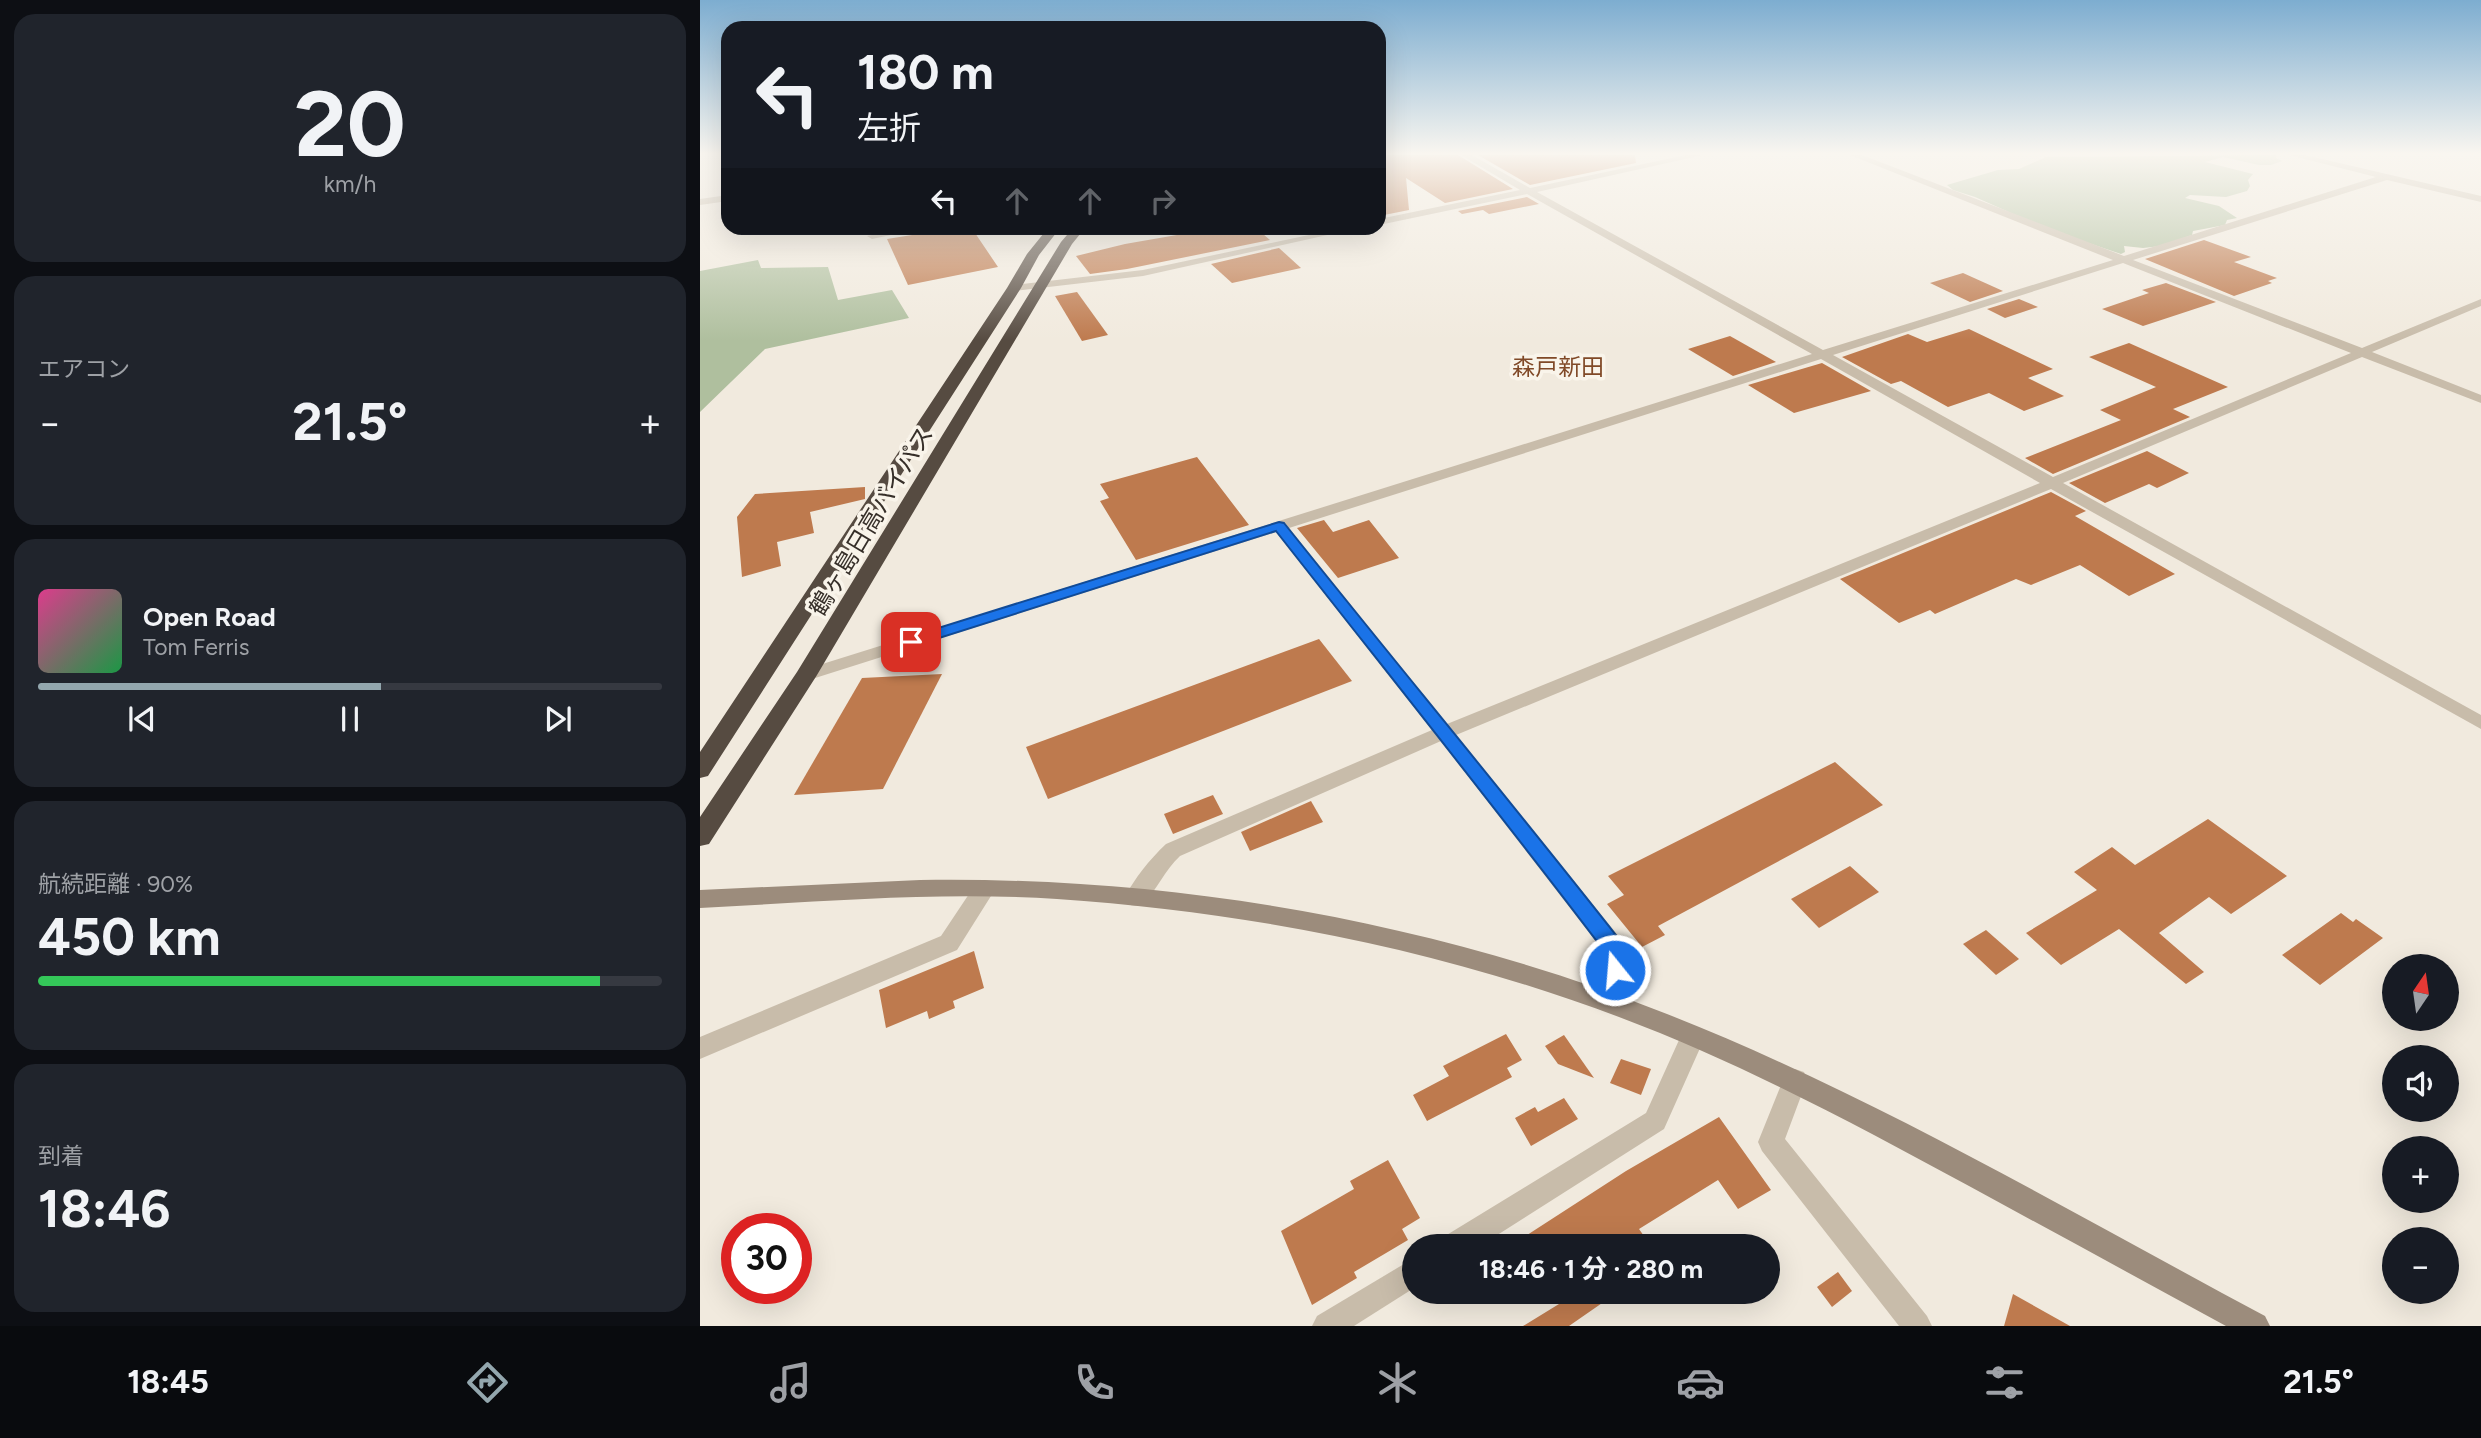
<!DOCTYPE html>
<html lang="ja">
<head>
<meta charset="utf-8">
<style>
  :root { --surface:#171b24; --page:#20242c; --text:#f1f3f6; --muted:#9ea1a6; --line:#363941; --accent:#93a7ae }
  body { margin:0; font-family:Figtree,"Noto Sans JP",sans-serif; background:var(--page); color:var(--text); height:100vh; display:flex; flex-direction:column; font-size:26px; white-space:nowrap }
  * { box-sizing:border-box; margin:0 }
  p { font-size:23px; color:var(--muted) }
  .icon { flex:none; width:38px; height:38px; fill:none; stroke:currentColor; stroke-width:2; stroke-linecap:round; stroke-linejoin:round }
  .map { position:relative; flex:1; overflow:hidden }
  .drawer { display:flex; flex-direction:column; gap:14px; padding:14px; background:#0d0f14; width:700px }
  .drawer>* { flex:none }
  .top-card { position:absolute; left:21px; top:21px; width:665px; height:214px; border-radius:21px; box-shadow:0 7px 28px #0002; background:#171b24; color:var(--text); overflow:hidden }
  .needle { width:46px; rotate:13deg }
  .tools { position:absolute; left:1682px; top:954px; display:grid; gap:14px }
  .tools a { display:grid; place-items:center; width:77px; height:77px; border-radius:50%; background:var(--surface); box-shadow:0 7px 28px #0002; font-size:35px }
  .speed { position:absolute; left:21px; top:1213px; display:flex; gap:14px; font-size:35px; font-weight:700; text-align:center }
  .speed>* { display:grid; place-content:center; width:91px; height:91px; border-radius:50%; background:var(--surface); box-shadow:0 7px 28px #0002; line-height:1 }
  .speed .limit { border:10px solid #d22; background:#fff; color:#111 }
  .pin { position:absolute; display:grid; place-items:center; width:60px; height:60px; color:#fff; margin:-30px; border-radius:14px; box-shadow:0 4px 10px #0006 }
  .me { position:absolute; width:77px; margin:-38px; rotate:343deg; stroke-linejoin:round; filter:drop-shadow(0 0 5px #0008) }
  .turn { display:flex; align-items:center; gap:24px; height:147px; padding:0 21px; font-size:32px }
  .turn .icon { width:91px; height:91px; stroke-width:2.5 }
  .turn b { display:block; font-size:49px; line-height:60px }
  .lanes { display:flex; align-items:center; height:66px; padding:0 21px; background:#0003; justify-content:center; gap:35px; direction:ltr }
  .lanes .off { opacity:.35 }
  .big { font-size:52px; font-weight:700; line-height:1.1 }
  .drawer .tile { flex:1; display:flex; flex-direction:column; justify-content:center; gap:10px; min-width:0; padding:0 24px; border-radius:21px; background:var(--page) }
  .drawer .dial { align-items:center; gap:0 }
  .dial b { font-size:91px; line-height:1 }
  .song { display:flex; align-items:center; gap:21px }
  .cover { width:84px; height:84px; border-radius:10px; background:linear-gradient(135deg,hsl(330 70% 55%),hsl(140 70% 35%)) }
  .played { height:7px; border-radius:4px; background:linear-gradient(90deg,var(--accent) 55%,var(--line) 55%) }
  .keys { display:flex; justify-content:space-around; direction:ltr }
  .heat { display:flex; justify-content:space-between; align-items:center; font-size:38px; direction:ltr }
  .charge { height:10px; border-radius:5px; background:linear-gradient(90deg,#34c759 90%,var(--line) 0) }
  .trip { position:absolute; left:702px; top:1234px; width:378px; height:70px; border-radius:35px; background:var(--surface); box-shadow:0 7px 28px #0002; font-weight:700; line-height:70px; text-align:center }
  .dock { display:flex; height:112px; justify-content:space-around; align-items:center; background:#090b0e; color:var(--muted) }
  .dock .icon { width:49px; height:49px }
  .dock .current { color:var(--accent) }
  .dock b { font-size:32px; color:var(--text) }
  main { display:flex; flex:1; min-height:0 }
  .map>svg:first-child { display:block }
</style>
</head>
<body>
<main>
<section class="drawer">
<div class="tile dial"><b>20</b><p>km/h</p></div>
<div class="tile"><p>エアコン</p>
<div class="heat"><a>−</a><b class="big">21.5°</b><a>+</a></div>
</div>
<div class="tile">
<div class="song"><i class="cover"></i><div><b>Open Road</b><p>Tom Ferris</p></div></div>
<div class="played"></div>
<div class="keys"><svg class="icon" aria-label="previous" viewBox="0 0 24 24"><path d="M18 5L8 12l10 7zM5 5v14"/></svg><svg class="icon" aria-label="pause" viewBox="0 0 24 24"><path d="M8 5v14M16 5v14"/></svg><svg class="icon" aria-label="next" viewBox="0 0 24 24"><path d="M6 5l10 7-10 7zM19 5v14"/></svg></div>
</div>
<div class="tile"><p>航続距離 · 90%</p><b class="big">450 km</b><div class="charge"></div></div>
<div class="tile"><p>到着</p><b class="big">18:46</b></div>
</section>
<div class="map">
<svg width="1781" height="1326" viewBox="0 0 1781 1326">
  <rect width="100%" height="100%" fill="#f1eade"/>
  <g fill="#afbf9e">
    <path d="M1576,155V158L1582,161L1571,165H1559L1523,157L1505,162L1553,174L1548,180L1550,186L1547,191L1526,197L1490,195L1485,198L1519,206L1537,218L1527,220L1525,225L1493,231L1492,235L1461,246L1443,248L1424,246L1425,252L1421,254L1347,229L1275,197L1253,190L1247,185L1298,170L1319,169L1346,157Z"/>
    <path d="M58,260L61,268L128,267L138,300L192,290L209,318L65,349L0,412V271Z"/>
  </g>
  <g fill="#be7a4e">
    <path d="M679,155H758L813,189L745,203L706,178L709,210L679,216Z"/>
    <path d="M778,155H935L936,163L830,185Z"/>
    <path d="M827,197L839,204L789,214L783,210L762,214L758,211Z"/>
    <path d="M256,228L258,232L273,230L298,267L208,285L187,239Z"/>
    <path d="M517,228H556L570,240L427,269L390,274L376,256L425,244Z"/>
    <path d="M1504,240L1551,257L1534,262L1577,278L1568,281L1572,283L1534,296L1445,259Z"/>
    <path d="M579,248L601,268L532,283L511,264Z"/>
    <path d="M1263,273L1303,291L1270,302L1230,283Z"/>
    <path d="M1466,283L1516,302L1443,326L1402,309L1449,293L1442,290Z"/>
    <path d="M377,292L408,335L382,341L355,296Z"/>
    <path d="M1319,299L1338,307L1305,318L1287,309Z"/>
    <path d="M1269,329L1353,369L1328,378L1364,396L1324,411L1289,393L1248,407L1201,381L1191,384L1142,357L1208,334L1227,342Z"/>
    <path d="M1030,336L1076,362L1033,376L988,349Z"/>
    <path d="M1429,343L1528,387L1473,409L1490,417L1353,474L1325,458L1421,420L1400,410L1456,387L1389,357Z"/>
    <path d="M1122,363L1171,391L1094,413L1048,385Z"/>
    <path d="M1447,451L1489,473L1457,488L1449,484L1405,503L1369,483Z"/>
    <path d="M497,457L549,525L436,560L400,501L409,498L400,484Z"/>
    <path d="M165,487V499L110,512L114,533L77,542L81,566L42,577L37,517L55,494Z"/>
    <path d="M1351,492L1386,511L1375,516L1475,574L1429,596L1380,565L1331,585L1316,579L1235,614L1230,610L1199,623L1140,579Z"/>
    <path d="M624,520L633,532L669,520L699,558L638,578L597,528Z"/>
    <path d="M619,639L652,681L348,799L326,747Z"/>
    <path d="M242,674L183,789L94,795L162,678Z"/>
    <path d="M1135,762L1183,805L958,926L965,935L942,947L907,904L924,895L908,876Z"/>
    <path d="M513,795L523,814L473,834L464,814Z"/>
    <path d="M611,801L623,822L550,851L541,832Z"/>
    <path d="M1508,819L1587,876L1531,914L1509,897L1459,933L1504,972L1486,984L1419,929L1361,965L1326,933L1397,890L1374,872L1412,847L1435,865Z"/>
    <path d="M1150,866L1179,892L1119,928L1091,899Z"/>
    <path d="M1641,913L1653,922L1656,919L1683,938L1620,985L1582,955Z"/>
    <path d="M1286,930L1319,959L1296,975L1263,944Z"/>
    <path d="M274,951L284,988L253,1001L255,1008L229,1019L227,1011L186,1028L179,990Z"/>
    <path d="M806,1034L822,1060L807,1068L812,1077L727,1121L713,1095L749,1076L743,1066Z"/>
    <path d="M864,1035L894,1078L858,1064L845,1046Z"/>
    <path d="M921,1059L951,1069L941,1095L910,1083Z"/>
    <path d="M864,1098L878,1119L831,1146L815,1118L835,1107L838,1112Z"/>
    <path d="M1019,1117L1071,1190L1038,1209L1018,1180L939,1229L951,1246H810L926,1171Z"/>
    <path d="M688,1160L720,1218L702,1229L708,1240L654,1272L657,1278L612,1305L581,1231L654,1189L650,1181Z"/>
    <path d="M1138,1272L1152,1291L1132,1307L1117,1287Z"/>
    <path d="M851,1292H918L869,1326H823L859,1304Z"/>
    <path d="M1313,1294L1370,1326H1304Z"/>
  </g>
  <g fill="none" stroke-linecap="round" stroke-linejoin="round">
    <g fill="#c8bcaa" fill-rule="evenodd">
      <path d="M761,155H772L830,188L986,155H1003L837,192L1123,350L1413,260L1150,155H1162L1424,256L1676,177L1589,155H1605L1781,196V202L1687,180L1433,260L1662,348L1781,299V306L1672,352L1781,395V403L1662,357L1363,483L1781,715V729L1351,489L756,735L920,938L926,969L908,1006L900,1009L892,1006L888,999L904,969L901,948L741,741L480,856C465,870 456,891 444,903C439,907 433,906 427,904L424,898C435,878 449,860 466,844L732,730L576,532L112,679H100L97,675L100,671L1112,354L827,194L679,225V219L820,190ZM1423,263L1651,353L1353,477L1133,355ZM1121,359L1340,483L747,724L589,528Z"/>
      <path d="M28,195V201L0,205V199Z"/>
      <path d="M205,228H224L172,239L167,236Z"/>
      <path d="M642,228H659L443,276L314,291L309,288L314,285L443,270Z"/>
      <path d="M285,880L293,882L296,888L257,950L0,1059V1037L241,936L277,882Z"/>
      <path d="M993,1026L1002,1029L1005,1037L964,1129L780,1246H741L745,1236L946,1113L984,1029Z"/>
      <path d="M1095,1069L1104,1072L1107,1080L1085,1139L1227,1316L1232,1326H1199L1062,1151L1058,1142L1083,1080L1086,1072Z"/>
      <path d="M714,1258V1288L654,1326H612L617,1316Z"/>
    </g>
    <path fill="#9c8c7c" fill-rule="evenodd" d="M220,880C474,876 731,921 967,1014C1173,1095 1370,1212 1565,1316L1570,1326H1526C1440,1279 1355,1233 1269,1186C1155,1124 1041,1063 919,1017C739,949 548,912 357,899C238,891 118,902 0,908V890Z"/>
    <g fill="#564b41" fill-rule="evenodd">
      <path d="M348,228H360L339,255L321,288L8,776L0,778V752L307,288L327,254Z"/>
      <path d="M373,228H385L372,244L117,675L9,844L0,846V817L97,672L361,242Z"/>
    </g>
  </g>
  <linearGradient id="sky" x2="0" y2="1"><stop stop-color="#7dadd0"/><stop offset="0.45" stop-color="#f9f6f0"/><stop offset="1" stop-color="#f9f6f0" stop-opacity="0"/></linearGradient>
  <rect width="1781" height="341" fill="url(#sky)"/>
  <path fill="#1a73e8" stroke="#114b97" stroke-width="2" d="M579,522L584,523C695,662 809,799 919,939L926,970L923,976L915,978L908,976L902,948C795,807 685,670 576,531L217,645H206L203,642L206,638Z"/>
  <g text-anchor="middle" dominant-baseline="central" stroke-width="7" stroke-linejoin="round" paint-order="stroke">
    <g font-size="23" fill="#804927" stroke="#f9f4ea">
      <text x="858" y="367">森戸新田</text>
    </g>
    <g font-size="24" fill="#362f29" stroke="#f9f4ea">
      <text transform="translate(171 521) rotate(-59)">鶴ヶ島日高バイパス</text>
    </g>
  </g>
</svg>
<div class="tools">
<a><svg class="needle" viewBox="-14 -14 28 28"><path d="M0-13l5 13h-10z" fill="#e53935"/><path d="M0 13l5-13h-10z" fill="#9ea1a6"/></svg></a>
<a><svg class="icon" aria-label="sound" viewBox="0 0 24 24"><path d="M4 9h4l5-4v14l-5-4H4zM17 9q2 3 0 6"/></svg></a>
<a>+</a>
<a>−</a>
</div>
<div class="speed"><div class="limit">30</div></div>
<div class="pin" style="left:211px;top:642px;background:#d93025"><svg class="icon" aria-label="arrive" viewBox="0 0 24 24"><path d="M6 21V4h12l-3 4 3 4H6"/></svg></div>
<svg class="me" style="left:915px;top:970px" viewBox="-20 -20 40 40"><circle r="17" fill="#1a73e8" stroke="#fff" stroke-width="3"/><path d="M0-11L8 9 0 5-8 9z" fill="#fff"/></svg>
<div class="trip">18:46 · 1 分 · 280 m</div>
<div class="top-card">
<div class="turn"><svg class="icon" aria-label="left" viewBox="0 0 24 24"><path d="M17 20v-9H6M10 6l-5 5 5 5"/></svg><div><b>180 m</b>左折</div></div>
<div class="lanes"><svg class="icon" aria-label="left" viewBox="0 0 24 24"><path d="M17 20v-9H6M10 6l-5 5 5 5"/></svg><svg class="icon off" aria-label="ahead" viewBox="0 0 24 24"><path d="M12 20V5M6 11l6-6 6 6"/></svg><svg class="icon off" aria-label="ahead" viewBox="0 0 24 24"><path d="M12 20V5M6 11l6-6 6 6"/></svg><svg class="icon off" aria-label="right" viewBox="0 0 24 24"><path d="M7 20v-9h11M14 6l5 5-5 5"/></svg></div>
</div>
</div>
</main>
<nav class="dock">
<b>18:45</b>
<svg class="icon current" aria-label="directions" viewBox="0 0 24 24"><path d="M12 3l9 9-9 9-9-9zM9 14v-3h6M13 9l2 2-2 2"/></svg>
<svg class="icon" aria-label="music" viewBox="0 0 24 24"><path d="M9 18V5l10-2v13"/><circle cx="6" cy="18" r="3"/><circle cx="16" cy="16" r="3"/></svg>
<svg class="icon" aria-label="phone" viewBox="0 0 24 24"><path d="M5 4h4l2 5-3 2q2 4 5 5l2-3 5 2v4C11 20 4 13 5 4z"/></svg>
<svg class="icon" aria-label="climate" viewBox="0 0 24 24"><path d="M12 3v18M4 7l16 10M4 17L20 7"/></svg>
<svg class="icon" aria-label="car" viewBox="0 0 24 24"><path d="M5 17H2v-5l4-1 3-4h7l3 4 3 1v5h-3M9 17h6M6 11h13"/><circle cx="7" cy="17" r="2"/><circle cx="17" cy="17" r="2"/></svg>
<svg class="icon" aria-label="filters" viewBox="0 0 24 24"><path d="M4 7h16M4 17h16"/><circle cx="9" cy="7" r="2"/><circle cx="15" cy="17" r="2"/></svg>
<b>21.5°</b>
</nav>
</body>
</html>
